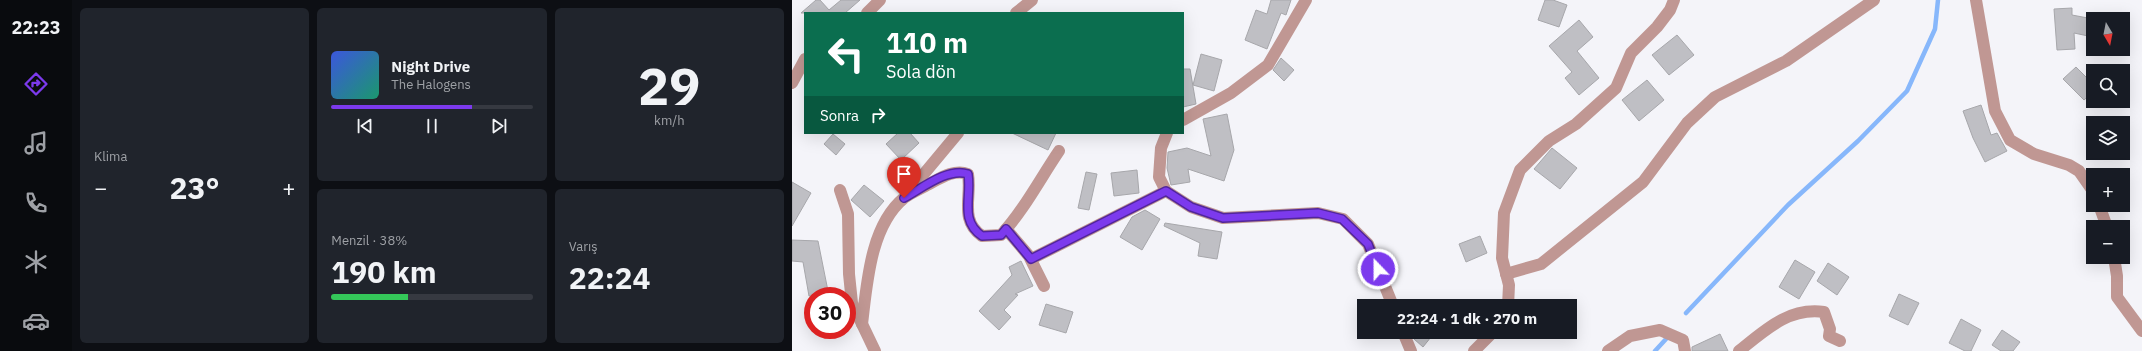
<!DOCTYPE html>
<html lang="tr">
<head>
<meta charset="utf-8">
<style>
  :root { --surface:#171b24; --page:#20242c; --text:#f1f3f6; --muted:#9ea1a6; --line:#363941; --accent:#7c3aed }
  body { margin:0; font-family:"IBM Plex Sans",sans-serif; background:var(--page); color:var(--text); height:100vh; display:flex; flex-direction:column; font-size:15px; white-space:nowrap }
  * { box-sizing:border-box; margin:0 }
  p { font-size:13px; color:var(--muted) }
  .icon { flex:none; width:22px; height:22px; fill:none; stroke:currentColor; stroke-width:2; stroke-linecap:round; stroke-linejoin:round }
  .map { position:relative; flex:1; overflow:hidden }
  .side { display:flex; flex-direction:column; gap:8px; padding:8px; background:#0d0f14; width:720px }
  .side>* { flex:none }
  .hud { position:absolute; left:12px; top:12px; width:380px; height:122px; border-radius:0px; box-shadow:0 4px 16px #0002; background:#0b6e4f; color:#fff; overflow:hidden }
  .needle { width:26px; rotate:170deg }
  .buttons { position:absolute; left:1294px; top:12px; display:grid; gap:8px }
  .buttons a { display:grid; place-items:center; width:44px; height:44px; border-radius:0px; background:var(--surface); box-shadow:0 4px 16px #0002; font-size:20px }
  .speed { position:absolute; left:12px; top:287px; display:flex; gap:8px; font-size:20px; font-weight:700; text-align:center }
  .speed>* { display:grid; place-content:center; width:52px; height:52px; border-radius:50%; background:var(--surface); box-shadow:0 4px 16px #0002; line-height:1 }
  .speed .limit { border:6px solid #d22; background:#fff; color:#111 }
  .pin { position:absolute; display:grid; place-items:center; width:34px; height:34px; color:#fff; margin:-41px -17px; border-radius:50% 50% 50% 0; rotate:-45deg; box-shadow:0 0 4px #0007 }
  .pin .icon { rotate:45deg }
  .me { position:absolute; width:44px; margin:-22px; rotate:338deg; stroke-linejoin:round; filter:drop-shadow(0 0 3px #0008) }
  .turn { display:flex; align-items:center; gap:14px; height:84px; padding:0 16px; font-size:18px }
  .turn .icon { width:52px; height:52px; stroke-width:2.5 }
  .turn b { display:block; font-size:28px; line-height:34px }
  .then { display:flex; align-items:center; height:38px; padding:0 16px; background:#0003; gap:8px; font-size:15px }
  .big { font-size:30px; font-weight:800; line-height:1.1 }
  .side .widget { flex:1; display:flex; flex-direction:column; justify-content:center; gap:6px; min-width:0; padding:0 14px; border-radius:6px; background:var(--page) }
  .side .dial { align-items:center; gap:0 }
  .dial b { font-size:52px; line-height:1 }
  .song { display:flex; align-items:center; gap:12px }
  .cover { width:48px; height:48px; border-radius:6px; background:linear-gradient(135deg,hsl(230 70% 55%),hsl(160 70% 35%)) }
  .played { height:4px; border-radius:2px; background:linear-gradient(90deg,var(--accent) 70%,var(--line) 70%) }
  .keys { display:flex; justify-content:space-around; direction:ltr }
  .heat { display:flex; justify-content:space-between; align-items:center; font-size:22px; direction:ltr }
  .charge { height:6px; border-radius:3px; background:linear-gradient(90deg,#34c759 38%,var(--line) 0) }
  .side .tiles { flex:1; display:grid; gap:8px; grid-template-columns:repeat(3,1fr) }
  .widget:first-child { grid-row:span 2 }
  .trip { position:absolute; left:565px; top:299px; width:220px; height:40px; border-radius:0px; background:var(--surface); box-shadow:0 4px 16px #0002; font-weight:800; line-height:40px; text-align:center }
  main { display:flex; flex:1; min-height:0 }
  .tab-bar { display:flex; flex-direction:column; width:72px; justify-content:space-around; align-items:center; background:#090b0e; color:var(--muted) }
  .tab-bar .icon { width:28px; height:28px }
  .tab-bar .active { color:var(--accent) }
  .tab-bar b { font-size:18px; color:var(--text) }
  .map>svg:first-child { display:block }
</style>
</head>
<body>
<main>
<nav class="tab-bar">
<b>22:23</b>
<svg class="icon active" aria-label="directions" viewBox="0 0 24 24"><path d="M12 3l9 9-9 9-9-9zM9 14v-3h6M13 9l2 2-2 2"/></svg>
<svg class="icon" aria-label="music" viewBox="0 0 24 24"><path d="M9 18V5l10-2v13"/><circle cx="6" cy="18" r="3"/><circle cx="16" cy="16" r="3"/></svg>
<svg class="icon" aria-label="phone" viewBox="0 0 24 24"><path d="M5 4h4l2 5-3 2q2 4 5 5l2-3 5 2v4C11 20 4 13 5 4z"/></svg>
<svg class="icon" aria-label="climate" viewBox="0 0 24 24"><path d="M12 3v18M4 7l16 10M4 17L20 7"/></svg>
<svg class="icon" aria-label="car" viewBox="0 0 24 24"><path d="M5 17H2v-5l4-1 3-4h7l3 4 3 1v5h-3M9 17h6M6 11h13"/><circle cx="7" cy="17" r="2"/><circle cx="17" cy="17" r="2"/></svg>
</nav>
<section class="side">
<div class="tiles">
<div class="widget"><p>Klima</p>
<div class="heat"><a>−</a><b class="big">23°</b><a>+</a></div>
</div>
<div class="widget">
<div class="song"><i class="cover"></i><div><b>Night Drive</b><p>The Halogens</p></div></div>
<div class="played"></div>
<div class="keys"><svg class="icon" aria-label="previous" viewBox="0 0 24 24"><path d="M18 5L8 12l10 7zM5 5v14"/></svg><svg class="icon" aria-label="pause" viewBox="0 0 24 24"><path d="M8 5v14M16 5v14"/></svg><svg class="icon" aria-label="next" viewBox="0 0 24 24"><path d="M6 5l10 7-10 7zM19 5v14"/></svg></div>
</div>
<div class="widget dial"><b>29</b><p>km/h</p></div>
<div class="widget"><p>Menzil · 38%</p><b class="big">190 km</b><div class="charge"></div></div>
<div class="widget"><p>Varış</p><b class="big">22:24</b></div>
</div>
</section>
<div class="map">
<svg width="1350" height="351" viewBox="0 0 1350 351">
  <rect width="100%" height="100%" fill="#f4f4f9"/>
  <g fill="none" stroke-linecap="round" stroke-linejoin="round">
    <g stroke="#87b7fb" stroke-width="4.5">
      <path d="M894,313L996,205L1066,141L1115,91L1143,29L1146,0"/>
      <path d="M863,351L874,339"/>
    </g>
  </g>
  <g fill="#bfbfc4" stroke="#a7a7ab">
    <path d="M24,0H28L37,10L49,0H68L53,13H9Z"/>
    <path d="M479,0H499L494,15L489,13L475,49L453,40L464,10L475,14Z"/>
    <path d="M753,0H761L775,5L767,27L746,20Z"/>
    <path d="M1280,8V15L1301,19V37L1282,33L1283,49L1265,50L1262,9Z"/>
    <path d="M787,20L801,37L785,51L807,78L787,95L773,78L780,72L757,46Z"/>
    <path d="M885,35L902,55L877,75L860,55Z"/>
    <path d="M409,54L430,60L422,91L401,85Z"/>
    <path d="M489,58L502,70L492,81L481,70Z"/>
    <path d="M1284,67L1301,84V92L1292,100L1271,79Z"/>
    <path d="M391,69H398L404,104L391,107Z"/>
    <path d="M855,80L872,100L847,121L830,100Z"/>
    <path d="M1189,105L1199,135L1205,133L1215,151L1193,162L1181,138L1171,111Z"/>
    <path d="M435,114L442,150L432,181L396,169L398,182L379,185L375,168L376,152L395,148L419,156L411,119Z"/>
    <path d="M106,133H118L127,143L109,160L94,144Z"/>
    <path d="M220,133H264L256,150Z"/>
    <path d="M41,134L53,144L44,155L32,144Z"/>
    <path d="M760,148L785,168L768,189L742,169Z"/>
    <path d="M345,170L347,193L322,196L319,173Z"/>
    <path d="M294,172L305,174L297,210L286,208Z"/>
    <path d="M0,182L19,193L0,226Z"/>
    <path d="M72,185L92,201L78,217L59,200Z"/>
    <path d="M353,210L368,219L350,250L328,237L340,217Z"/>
    <path d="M373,223L430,232L425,259L406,256L408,243L372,226Z"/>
    <path d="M688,236L695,253L674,262L667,244Z"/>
    <path d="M0,240L26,241L37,296H17L11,262L0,261Z"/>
    <path d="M1003,260L1023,272L1007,299L987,287Z"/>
    <path d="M229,261L241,286L223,294L226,295L212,310L219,317L207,330L187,311L220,275L217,267Z"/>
    <path d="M1036,263L1057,277L1045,295L1025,281Z"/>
    <path d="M1107,294L1127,303L1116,325L1097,316Z"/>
    <path d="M254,304L281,312L274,333L247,325Z"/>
    <path d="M1169,319L1189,330L1179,351H1173L1157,343Z"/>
    <path d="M1210,330L1228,342L1221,351H1209L1200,345Z"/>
    <path d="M619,332H643L631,347L622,339Z"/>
    <path d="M928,334L936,351H900V347Z"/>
  </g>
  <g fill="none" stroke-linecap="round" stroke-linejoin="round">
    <g stroke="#c09793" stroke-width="12">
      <path d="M1184,0L1203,111L1218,140L1242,154L1277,165L1287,171L1301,191"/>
      <path d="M75,13L88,0"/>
      <path d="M224,13L240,0"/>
      <path d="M0,83L13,59"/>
      <path d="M391,120L439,93L476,65L514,0"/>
      <path d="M375,133L369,148L367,177L374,191L399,207L431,218L526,213L551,219L576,244L601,306"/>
      <path d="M48,190L56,214L57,274L60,303L83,351"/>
      <path d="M116,193L166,133"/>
      <path d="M1307,205L1315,227"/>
      <path d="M214,229L237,256L252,286"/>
      <path d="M1322,257L1325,276V297L1350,331"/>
      <path d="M239,259L374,191"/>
      <path d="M714,274L749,264L851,182L895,123L923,97L994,61L1082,0"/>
      <path d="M716,306L717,285L710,258L712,213L728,170L757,141L784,124L824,88L839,53L865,27L878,10L882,0"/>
      <path d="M70,324C75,284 78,226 112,198C120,192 130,188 139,183C150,177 163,169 176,174C180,197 167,220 190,236L209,235C232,210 248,179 267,151"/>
      <path d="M611,332L619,351"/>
      <path d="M682,351L701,332"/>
      <path d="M816,351L838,336L868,330L891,340L893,351"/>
      <path d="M947,351C973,330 997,307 1032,312L1038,329L1037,336L1048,341"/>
    </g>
  </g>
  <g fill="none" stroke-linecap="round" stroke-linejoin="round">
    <defs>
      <path id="route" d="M112,198C129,189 156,167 176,174C180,197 167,220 190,236L209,235L214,229L239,259L374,191L399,207L431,218L526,213L550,219L576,244L586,269"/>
    </defs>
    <use href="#route" stroke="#51269a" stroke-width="10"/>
    <use href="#route" stroke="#7c3aed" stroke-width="7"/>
  </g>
</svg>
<div class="buttons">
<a><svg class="needle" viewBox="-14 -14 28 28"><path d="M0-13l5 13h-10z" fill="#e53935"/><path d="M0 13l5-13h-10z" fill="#9ea1a6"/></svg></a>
<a><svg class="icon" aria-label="search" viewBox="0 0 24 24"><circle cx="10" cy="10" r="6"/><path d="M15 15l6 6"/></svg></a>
<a><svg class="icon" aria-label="layers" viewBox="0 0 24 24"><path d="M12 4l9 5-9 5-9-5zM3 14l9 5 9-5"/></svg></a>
<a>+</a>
<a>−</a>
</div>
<div class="speed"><div class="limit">30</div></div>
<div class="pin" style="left:112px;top:198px;background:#d93025"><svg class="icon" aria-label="arrive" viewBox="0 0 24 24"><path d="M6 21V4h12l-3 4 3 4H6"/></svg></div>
<svg class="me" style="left:586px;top:269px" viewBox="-20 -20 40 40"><circle r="17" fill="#7c3aed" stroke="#fff" stroke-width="3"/><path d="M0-11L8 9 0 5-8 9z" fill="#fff"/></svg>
<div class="trip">22:24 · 1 dk · 270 m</div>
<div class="hud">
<div class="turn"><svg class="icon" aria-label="left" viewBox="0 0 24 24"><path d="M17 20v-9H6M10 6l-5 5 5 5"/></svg><div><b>110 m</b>Sola dön</div></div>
<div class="then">Sonra<svg class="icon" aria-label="right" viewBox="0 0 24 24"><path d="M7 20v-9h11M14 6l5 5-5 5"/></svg></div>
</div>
</div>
</main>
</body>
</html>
